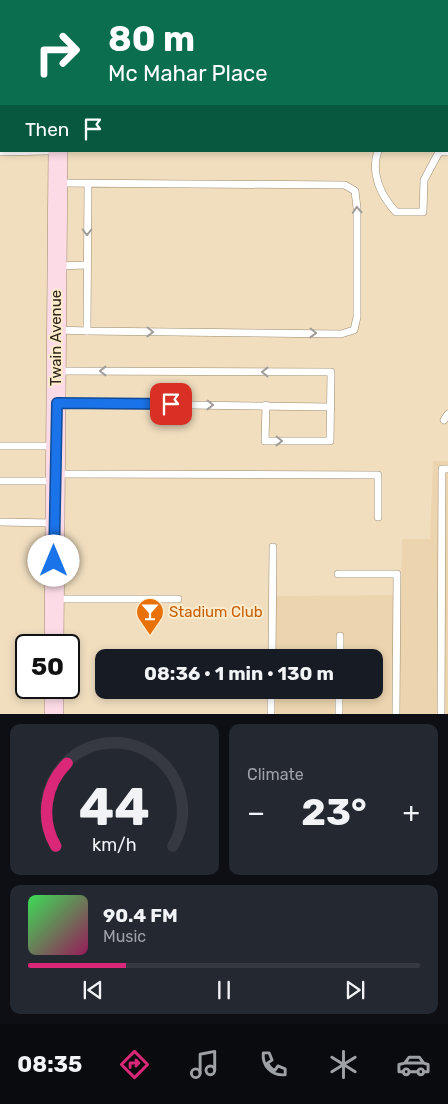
<!DOCTYPE html>
<html lang="en">
<head>
<meta charset="utf-8">
<style>
  :root { --surface:#171b24; --page:#242831; --text:#f1f3f6; --muted:#9ea1a6; --line:#363941; --accent:#db2777 }
  body { margin:0; font-family:Rubik,sans-serif; background:var(--page); color:var(--text); height:100vh; display:flex; flex-direction:column; font-size:19px; white-space:nowrap }
  * { box-sizing:border-box; margin:0 }
  p { font-size:16px; color:var(--muted) }
  .icon { flex:none; width:28px; height:28px; fill:none; stroke:currentColor; stroke-width:2; stroke-linecap:round; stroke-linejoin:round }
  .map { position:relative; height:714px; overflow:hidden }
  .drawer { display:flex; flex-direction:column; gap:10px; padding:10px; background:#0d0f14; flex:1 }
  .drawer>* { flex:none }
  .guide { position:absolute; left:0px; top:0px; width:449px; height:152px; box-shadow:0 2px 8px #0003; background:#0b6e4f; color:#fff; overflow:hidden }
  .speed { position:absolute; left:15px; top:634px; display:flex; gap:10px; font-size:25px; font-weight:700; text-align:center }
  .speed>* { display:grid; place-content:center; width:65px; height:65px; border-radius:50%; background:var(--surface); box-shadow:0 2px 8px #0003; line-height:1 }
  .speed .limit { border:2px solid #111; border-radius:8px; background:#fff; color:#111 }
  .pin { position:absolute; display:grid; place-items:center; width:42px; height:42px; color:#fff; margin:-21px; border-radius:10px; box-shadow:0 2px 8px #0006 }
  .me { position:absolute; width:55px; margin:-28px; rotate:0deg; stroke-linejoin:round; filter:drop-shadow(0 0 4px #0008) }
  .turn { display:flex; align-items:center; gap:18px; height:105px; padding:0 25px; font-size:22px }
  .turn .icon { width:65px; height:65px; stroke-width:2.5 }
  .turn b { display:block; font-size:35px; line-height:42px }
  .then { display:flex; align-items:center; height:48px; padding:0 25px; background:#0003; gap:10px; font-size:19px }
  .big { font-size:38px; font-weight:700; line-height:1.1 }
  .drawer .tile { flex:1; display:flex; flex-direction:column; justify-content:center; gap:8px; min-width:0; padding:0 18px; border-radius:10px; background:var(--page) }
  .drawer .dial { align-items:center; gap:0 }
  .dial svg { height:130px; overflow:visible; fill:none; stroke:var(--line); stroke-width:7; stroke-linecap:round; text-anchor:middle }
  .dial text { fill:var(--text); stroke:none }
  .song { display:flex; align-items:center; gap:15px }
  .cover { width:60px; height:60px; border-radius:8px; background:linear-gradient(135deg,hsl(130 70% 55%),hsl(330 70% 35%)) }
  .played { height:5px; border-radius:2px; background:linear-gradient(90deg,var(--accent) 25%,var(--line) 25%) }
  .keys { display:flex; justify-content:space-around; direction:ltr }
  .heat { display:flex; justify-content:space-between; align-items:center; font-size:28px; direction:ltr }
  .drawer .tiles { flex:1; display:grid; gap:10px; grid-template-columns:1fr 1fr }
  .tile:last-child { grid-column:span 2 }
  .trip { position:absolute; left:95px; top:649px; width:288px; height:50px; border-radius:10px; background:var(--surface); box-shadow:0 2px 8px #0003; font-weight:700; line-height:50px; text-align:center }
  .menu { display:flex; height:80px; justify-content:space-around; align-items:center; background:#090b0e; color:var(--muted) }
  .menu .icon { width:35px; height:35px }
  .menu .current { color:var(--accent) }
  .menu b { font-size:22px; color:var(--text) }
  .map>svg:first-child { display:block }
</style>
</head>
<body>
<div class="map">
<svg width="448" height="714" viewBox="0 0 448 714">
  <rect width="100%" height="100%" fill="#f1debf"/>
  <path fill="#ebd4ae" d="M433,461H448V714H275L276,690H374V658L276,657V596L401,595L402,539H430Z"/>
  <g fill="none" stroke-linecap="round" stroke-linejoin="round">
    <defs>
      <g id="service">
        <path d="M376,0L377,1"/>
        <path d="M448,83V82"/>
        <path d="M378,151C370,173 381,196 396,212H423L424,180L439,152H448"/>
        <path d="M0,152L47,151"/>
        <path d="M59,183L345,185L355,191L357,208V317L354,330L341,334L87,331L88,183"/>
        <path d="M57,266L87,265"/>
        <path d="M59,330L87,331"/>
        <path d="M58,371L331,372L330,441H265L266,405"/>
        <path d="M57,403L331,407"/>
        <path d="M444,420L448,414"/>
        <path d="M0,446H54"/>
        <path d="M55,474L378,475V517"/>
        <path d="M0,481H55"/>
        <path d="M0,522L54,523"/>
        <path d="M338,574H397L396,714"/>
        <path d="M55,599H178"/>
        <path d="M272,658L273,547"/>
        <path d="M340,658V636"/>
        <path d="M271,714V690"/>
        <path d="M339,714V690"/>
        <path d="M441,714L442,469H448"/>
      </g>
      <g id="secondary">
        <path d="M58,1V0"/>
        <path d="M54,645L58,151"/>
        <path d="M54,714V688"/>
      </g>
      <path id="primary" d="M186,0L198,1"/>
    </defs>
    <use href="#service" stroke="#9c8b6e" stroke-width="8"/>
    <use href="#secondary" stroke="#9c8b6e" stroke-width="20"/>
    <use href="#primary" stroke="#fff" stroke-width="22"/>
    <use href="#service" stroke="#fff" stroke-width="7"/>
    <use href="#secondary" stroke="#fcdbe6" stroke-width="19"/>
    <use href="#primary" stroke="#f9b6cc" stroke-width="21"/>
  </g>
  <defs><path id="oneway-chevron" d="M-2-3.5L2.5 0L-2 3.5" fill="none" stroke-width="1.6" stroke-linecap="round" stroke-linejoin="round" transform="scale(1.25)"/></defs>
  <g stroke="#a09d98">
    <use href="#oneway-chevron" transform="translate(357 210) rotate(-93)"/>
    <use href="#oneway-chevron" transform="translate(87 232) rotate(90)"/>
    <use href="#oneway-chevron" transform="translate(150 332) rotate(1)"/>
    <use href="#oneway-chevron" transform="translate(313 333) rotate(1)"/>
    <use href="#oneway-chevron" transform="translate(103 371) rotate(-180)"/>
    <use href="#oneway-chevron" transform="translate(265 372) rotate(-180)"/>
    <use href="#oneway-chevron" transform="translate(210 405) rotate(1)"/>
    <use href="#oneway-chevron" transform="translate(279 441) rotate(1)"/>
  </g>
  <g fill="none" stroke-linecap="round" stroke-linejoin="round">
    <defs>
      <path id="route" d="M54,561L57,403L171,404"/>
    </defs>
    <use href="#route" stroke="#114b97" stroke-width="12"/>
    <use href="#route" stroke="#1a73e8" stroke-width="9"/>
  </g>
  <defs>
    <symbol id="bar-pin" viewBox="-11 -11 22 30"><path d="M0 17L-7.5 6A9.5 9.5 0 1 1 7.5 6Z" fill="#e8710a" stroke="#feebcc"/><path d="M-6-5H6L.8 .8V4.5H3.5V6h-7V4.5H-.8V.8Z" fill="#fff"/></symbol>
  </defs>
  <g fill-rule="evenodd">
    <use href="#bar-pin" x="134" y="596" width="32" height="43"/>
  </g>
  <g text-anchor="middle" dominant-baseline="central" stroke-width="4" stroke-linejoin="round" paint-order="stroke">
    <g font-size="15" fill="#2c2519" stroke="#feebcc">
      <text transform="translate(56 338) rotate(-90)">Twain Avenue</text>
    </g>
    <g font-size="15" fill="#c56008" stroke="#feebcc" text-anchor="start">
      <text x="169" y="612">Stadium Club</text>
    </g>
  </g>
</svg>
<div class="speed"><div class="limit">50</div></div>
<div class="pin" style="left:171px;top:404px;background:#d93025"><svg class="icon" aria-label="arrive" viewBox="0 0 24 24"><path d="M6 21V4h12l-3 4 3 4H6"/></svg></div>
<svg class="me" style="left:54px;top:561px" viewBox="-20 -20 40 40"><circle r="19" fill="#fff"/><path d="M0-13L10 11 0 6-10 11z" fill="#1a73e8"/></svg>
<div class="trip">08:36 · 1 min · 130 m</div>
<div class="guide">
<div class="turn"><svg class="icon" aria-label="right" viewBox="0 0 24 24"><path d="M7 20v-9h11M14 6l5 5-5 5"/></svg><div><b>80 m</b>Mc Mahar Place</div></div>
<div class="then">Then<svg class="icon" aria-label="arrive" viewBox="0 0 24 24"><path d="M6 21V4h12l-3 4 3 4H6"/></svg></div>
</div>
</div>
<section class="drawer">
<div class="tiles">
<div class="tile dial"><svg viewBox="0 0 100 80">
<path d="M14 69A42 42 0 1 1 86 69"/>
<path d="M14 69A42 42 0 0 1 21 18" stroke="#db2777"/>
<text x="50" y="56" font-size="32" font-weight="700">44</text>
<text x="50" y="72" font-size="11">km/h</text>
</svg></div>
<div class="tile"><p>Climate</p>
<div class="heat"><a>−</a><b class="big">23°</b><a>+</a></div>
</div>
<div class="tile">
<div class="song"><i class="cover"></i><div><b>90.4 FM</b><p>Music</p></div></div>
<div class="played"></div>
<div class="keys"><svg class="icon" aria-label="previous" viewBox="0 0 24 24"><path d="M18 5L8 12l10 7zM5 5v14"/></svg><svg class="icon" aria-label="pause" viewBox="0 0 24 24"><path d="M8 5v14M16 5v14"/></svg><svg class="icon" aria-label="next" viewBox="0 0 24 24"><path d="M6 5l10 7-10 7zM19 5v14"/></svg></div>
</div>
</div>
</section>
<nav class="menu">
<b>08:35</b>
<svg class="icon current" aria-label="directions" viewBox="0 0 24 24"><path d="M12 3l9 9-9 9-9-9zM9 14v-3h6M13 9l2 2-2 2"/></svg>
<svg class="icon" aria-label="music" viewBox="0 0 24 24"><path d="M9 18V5l10-2v13"/><circle cx="6" cy="18" r="3"/><circle cx="16" cy="16" r="3"/></svg>
<svg class="icon" aria-label="phone" viewBox="0 0 24 24"><path d="M5 4h4l2 5-3 2q2 4 5 5l2-3 5 2v4C11 20 4 13 5 4z"/></svg>
<svg class="icon" aria-label="climate" viewBox="0 0 24 24"><path d="M12 3v18M4 7l16 10M4 17L20 7"/></svg>
<svg class="icon" aria-label="car" viewBox="0 0 24 24"><path d="M5 17H2v-5l4-1 3-4h7l3 4 3 1v5h-3M9 17h6M6 11h13"/><circle cx="7" cy="17" r="2"/><circle cx="17" cy="17" r="2"/></svg>
</nav>
</body>
</html>
